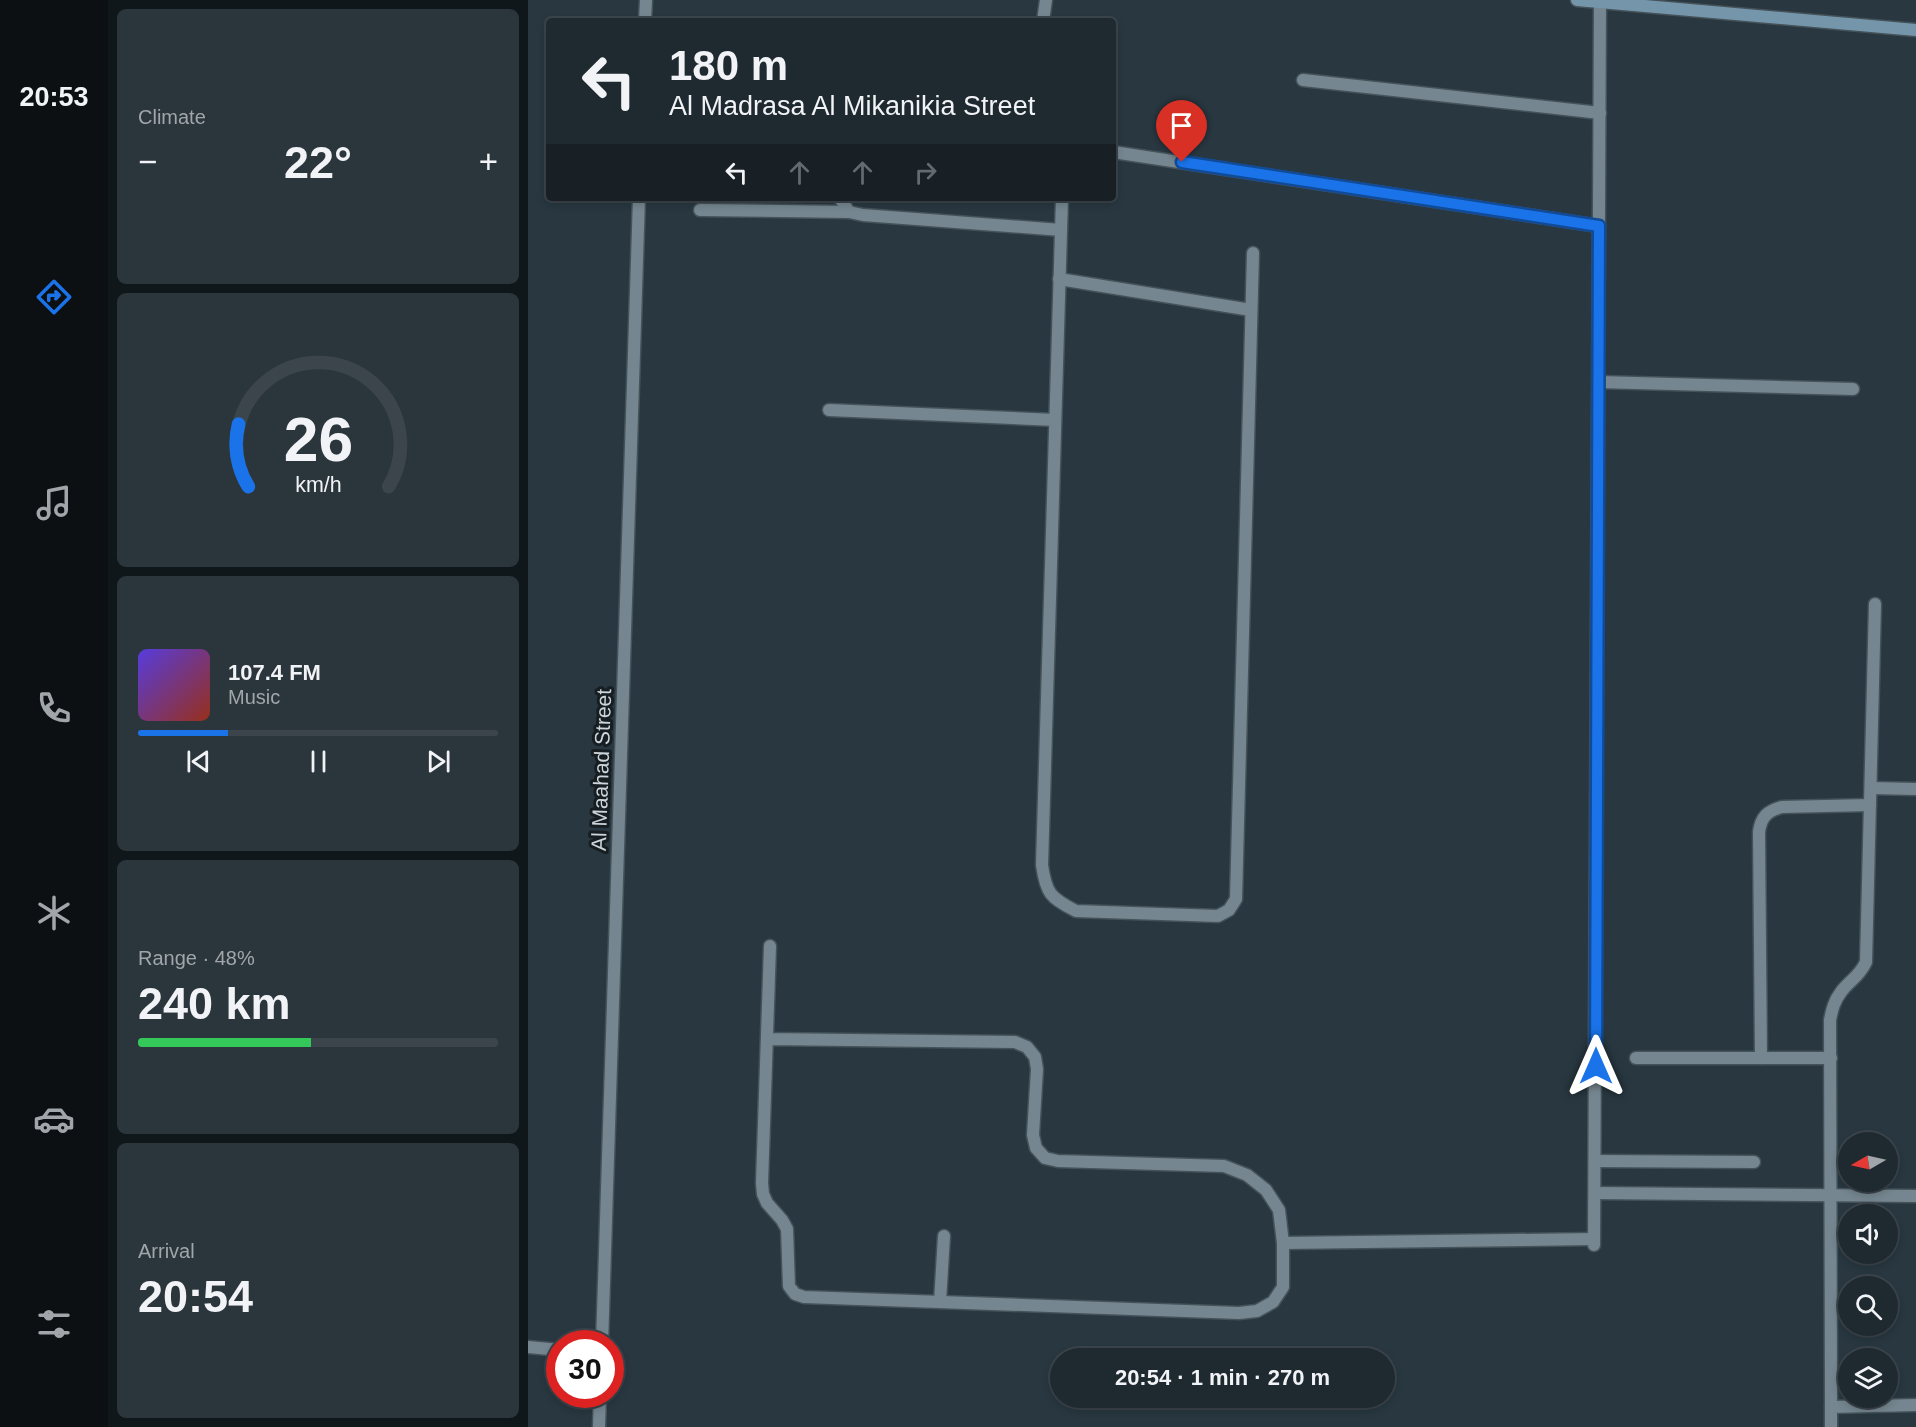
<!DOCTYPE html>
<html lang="en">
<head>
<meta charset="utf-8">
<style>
  :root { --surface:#1e2930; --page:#2b353c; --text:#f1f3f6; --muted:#a1a6ab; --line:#3c454c; --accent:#1a73e8 }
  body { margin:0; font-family:Helvetica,sans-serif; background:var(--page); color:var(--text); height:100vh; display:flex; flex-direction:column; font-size:22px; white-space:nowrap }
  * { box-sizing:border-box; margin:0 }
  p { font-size:20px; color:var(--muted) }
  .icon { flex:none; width:33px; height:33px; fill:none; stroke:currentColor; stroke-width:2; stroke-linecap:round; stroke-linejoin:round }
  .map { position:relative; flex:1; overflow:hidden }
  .panel { display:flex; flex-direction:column; gap:9px; padding:9px; background:#10171a; width:420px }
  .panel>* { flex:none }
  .hud { position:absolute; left:18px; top:18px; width:570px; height:183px; border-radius:6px; box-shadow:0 3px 9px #0003,0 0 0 2px var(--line); background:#1e2930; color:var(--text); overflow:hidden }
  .needle { width:39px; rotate:261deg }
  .controls { position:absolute; left:1310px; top:1132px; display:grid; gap:12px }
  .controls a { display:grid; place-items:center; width:60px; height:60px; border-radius:50%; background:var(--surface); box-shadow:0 3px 9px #0003,0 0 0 2px var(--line); font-size:30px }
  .speed { position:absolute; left:18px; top:1330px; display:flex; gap:12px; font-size:30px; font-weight:700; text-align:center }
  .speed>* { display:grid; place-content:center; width:78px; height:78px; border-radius:50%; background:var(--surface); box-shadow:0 3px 9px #0003,0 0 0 2px var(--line); line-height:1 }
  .speed .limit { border:9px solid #d22; background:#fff; color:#111 }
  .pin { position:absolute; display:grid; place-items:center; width:51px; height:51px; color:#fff; margin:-62px -26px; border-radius:50% 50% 50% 0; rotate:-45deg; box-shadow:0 0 6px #0007 }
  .pin .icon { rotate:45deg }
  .me { position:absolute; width:66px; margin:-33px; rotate:0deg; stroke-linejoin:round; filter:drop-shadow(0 0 4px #0008) }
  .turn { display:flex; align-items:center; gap:21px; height:126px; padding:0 24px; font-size:27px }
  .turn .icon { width:78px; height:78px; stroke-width:2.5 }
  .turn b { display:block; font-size:42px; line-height:51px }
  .lanes { display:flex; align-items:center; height:57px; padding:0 24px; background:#0003; justify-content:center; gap:30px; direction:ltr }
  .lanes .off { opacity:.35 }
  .big { font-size:45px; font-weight:700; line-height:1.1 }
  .panel .tile { flex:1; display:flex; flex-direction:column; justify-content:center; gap:9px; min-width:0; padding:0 21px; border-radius:9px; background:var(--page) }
  .panel .dial { align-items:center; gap:0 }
  .dial svg { height:156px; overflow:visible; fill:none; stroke:var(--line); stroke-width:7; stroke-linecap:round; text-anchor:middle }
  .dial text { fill:var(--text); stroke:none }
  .song { display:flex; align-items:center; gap:18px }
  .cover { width:72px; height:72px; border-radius:9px; background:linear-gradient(135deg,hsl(250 70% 55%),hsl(10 70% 35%)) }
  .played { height:6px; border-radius:3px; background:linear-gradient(90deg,var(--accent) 25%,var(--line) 25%) }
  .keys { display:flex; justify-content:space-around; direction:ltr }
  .heat { display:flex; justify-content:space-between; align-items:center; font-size:33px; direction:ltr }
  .charge { height:9px; border-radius:4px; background:linear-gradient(90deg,#34c759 48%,var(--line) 0) }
  .trip { position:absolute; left:522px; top:1348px; width:345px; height:60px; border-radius:30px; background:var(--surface); box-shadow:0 3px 9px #0003,0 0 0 2px var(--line); font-weight:700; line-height:60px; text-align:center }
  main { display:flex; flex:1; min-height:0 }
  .menu { display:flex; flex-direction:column; width:108px; justify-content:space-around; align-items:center; background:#0c1013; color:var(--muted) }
  .menu .icon { width:42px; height:42px }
  .menu .current { color:var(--accent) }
  .menu b { font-size:27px; color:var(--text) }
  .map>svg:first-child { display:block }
</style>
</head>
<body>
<main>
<nav class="menu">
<b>20:53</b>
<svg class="icon current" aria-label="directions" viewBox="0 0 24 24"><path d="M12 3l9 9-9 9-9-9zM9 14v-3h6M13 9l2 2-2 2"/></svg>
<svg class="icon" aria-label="music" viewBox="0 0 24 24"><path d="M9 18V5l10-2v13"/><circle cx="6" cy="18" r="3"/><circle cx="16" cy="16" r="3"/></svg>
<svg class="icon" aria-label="phone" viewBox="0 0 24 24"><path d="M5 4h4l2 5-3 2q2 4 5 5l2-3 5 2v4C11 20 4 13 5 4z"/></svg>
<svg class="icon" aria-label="climate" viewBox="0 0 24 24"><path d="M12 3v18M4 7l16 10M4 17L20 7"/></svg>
<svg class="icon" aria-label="car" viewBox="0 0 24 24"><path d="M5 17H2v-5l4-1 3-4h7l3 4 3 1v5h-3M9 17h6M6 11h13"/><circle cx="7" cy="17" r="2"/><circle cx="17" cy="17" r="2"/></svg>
<svg class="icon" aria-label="filters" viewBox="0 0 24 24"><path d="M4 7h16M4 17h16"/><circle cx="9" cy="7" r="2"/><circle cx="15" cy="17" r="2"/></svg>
</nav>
<section class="panel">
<div class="tile"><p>Climate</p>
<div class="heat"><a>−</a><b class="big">22°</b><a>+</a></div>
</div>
<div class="tile dial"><svg viewBox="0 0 100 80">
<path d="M14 69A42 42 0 1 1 86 69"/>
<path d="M14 69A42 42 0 0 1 9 37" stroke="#1a73e8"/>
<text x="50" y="56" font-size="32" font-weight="700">26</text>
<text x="50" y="72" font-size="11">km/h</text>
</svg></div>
<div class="tile">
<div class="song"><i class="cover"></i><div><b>107.4 FM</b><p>Music</p></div></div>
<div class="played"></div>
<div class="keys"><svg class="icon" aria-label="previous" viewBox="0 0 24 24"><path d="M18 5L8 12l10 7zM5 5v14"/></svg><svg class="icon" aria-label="pause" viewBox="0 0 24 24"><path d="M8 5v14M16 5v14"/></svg><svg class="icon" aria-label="next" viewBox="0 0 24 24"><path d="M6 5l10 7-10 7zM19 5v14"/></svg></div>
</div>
<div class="tile"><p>Range · 48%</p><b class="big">240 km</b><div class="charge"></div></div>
<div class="tile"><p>Arrival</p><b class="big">20:54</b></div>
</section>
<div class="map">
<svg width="1388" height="1427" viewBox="0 0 1388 1427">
  <rect width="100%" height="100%" fill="#283740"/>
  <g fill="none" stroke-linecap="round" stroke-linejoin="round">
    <defs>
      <g id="lane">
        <path d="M775,80L1072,113"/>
        <path d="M312,198L321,212L335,215L533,230"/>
        <path d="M534,198L514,865C518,893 522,898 548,911L690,916L701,910L708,899L725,253"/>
        <path d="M172,210L321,212"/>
        <path d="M531,279L723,310"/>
        <path d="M1071,382L1325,389"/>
        <path d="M301,410L527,420"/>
        <path d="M1343,788L1388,789"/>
        <path d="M239,1039L487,1042L499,1047L507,1057L509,1069L505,1135L508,1148L517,1158L530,1161L696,1166L719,1175L738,1190L751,1210L755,1243V1287L745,1302L729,1311L711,1313L276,1297L267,1294L261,1286L259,1229L254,1220L239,1203L235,1194L234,1183L242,946"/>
        <path d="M1108,1058H1303"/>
        <path d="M1233,1058L1231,832C1233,817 1239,811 1254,807L1342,805"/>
        <path d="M1067,1161L1226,1162"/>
        <path d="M1067,1193L1388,1196"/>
        <path d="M755,1243L1066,1239"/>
        <path d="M412,1302L416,1236"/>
        <path d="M74,1344L111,198"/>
        <path d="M1303,1407L1302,1020C1304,1010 1306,1001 1313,992C1322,980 1331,977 1338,962L1347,604"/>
      </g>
      <g id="street">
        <path d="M117,21L118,0"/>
        <path d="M515,21L518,0"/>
        <path d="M585,152L1071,226"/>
        <path d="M1066,1245L1072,1"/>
        <path d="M0,1347L32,1350"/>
        <path d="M71,1427L72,1395"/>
        <path d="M1303,1427V1407L1388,1405"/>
      </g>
      <path id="secondary" d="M1049,0L1388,30"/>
    </defs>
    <use href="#lane" stroke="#455259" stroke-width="15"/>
    <use href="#street" stroke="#455259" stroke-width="15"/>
    <use href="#secondary" stroke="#455259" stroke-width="15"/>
    <use href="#lane" stroke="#758690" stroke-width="12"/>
    <use href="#street" stroke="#758690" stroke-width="12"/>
    <use href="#secondary" stroke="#7596aa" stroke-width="12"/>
  </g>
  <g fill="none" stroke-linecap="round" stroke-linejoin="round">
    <defs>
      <path id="route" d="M654,162L1071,226L1068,1066"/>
    </defs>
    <use href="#route" stroke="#114b97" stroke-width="15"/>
    <use href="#route" stroke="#1a73e8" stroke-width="10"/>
  </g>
  <g text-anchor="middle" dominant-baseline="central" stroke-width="6" stroke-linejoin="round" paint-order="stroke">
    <g font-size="21" fill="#cdd6dc" stroke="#171e22">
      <text transform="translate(73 770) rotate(-88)">Al Maahad Street</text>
    </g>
  </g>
</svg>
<div class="controls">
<a><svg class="needle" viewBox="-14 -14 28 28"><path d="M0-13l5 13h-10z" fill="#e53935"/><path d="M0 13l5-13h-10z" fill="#a1a6ab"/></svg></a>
<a><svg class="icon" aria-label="sound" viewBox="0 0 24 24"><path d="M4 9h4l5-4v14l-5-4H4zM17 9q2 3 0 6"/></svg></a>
<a><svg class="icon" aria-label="search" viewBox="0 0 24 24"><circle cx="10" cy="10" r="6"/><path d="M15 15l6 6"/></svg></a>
<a><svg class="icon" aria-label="layers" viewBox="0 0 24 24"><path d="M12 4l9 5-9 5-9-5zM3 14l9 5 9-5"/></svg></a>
</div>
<div class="speed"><div class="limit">30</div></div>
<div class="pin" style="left:654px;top:162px;background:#d93025"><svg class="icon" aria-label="arrive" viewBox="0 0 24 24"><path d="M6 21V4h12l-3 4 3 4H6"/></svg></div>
<svg class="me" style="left:1068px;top:1066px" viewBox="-20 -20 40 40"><path d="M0-17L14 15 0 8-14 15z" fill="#1a73e8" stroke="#fff" stroke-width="4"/></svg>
<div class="trip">20:54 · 1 min · 270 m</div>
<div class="hud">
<div class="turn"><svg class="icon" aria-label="left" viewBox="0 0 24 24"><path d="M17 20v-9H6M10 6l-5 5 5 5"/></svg><div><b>180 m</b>Al Madrasa Al Mikanikia Street</div></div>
<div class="lanes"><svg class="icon" aria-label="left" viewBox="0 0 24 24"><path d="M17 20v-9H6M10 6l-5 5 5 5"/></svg><svg class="icon off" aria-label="ahead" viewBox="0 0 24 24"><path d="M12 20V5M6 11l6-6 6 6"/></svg><svg class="icon off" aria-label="ahead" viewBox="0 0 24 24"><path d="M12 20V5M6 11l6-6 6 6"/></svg><svg class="icon off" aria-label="right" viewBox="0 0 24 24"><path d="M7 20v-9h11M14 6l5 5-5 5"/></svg></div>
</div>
</div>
</main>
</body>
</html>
